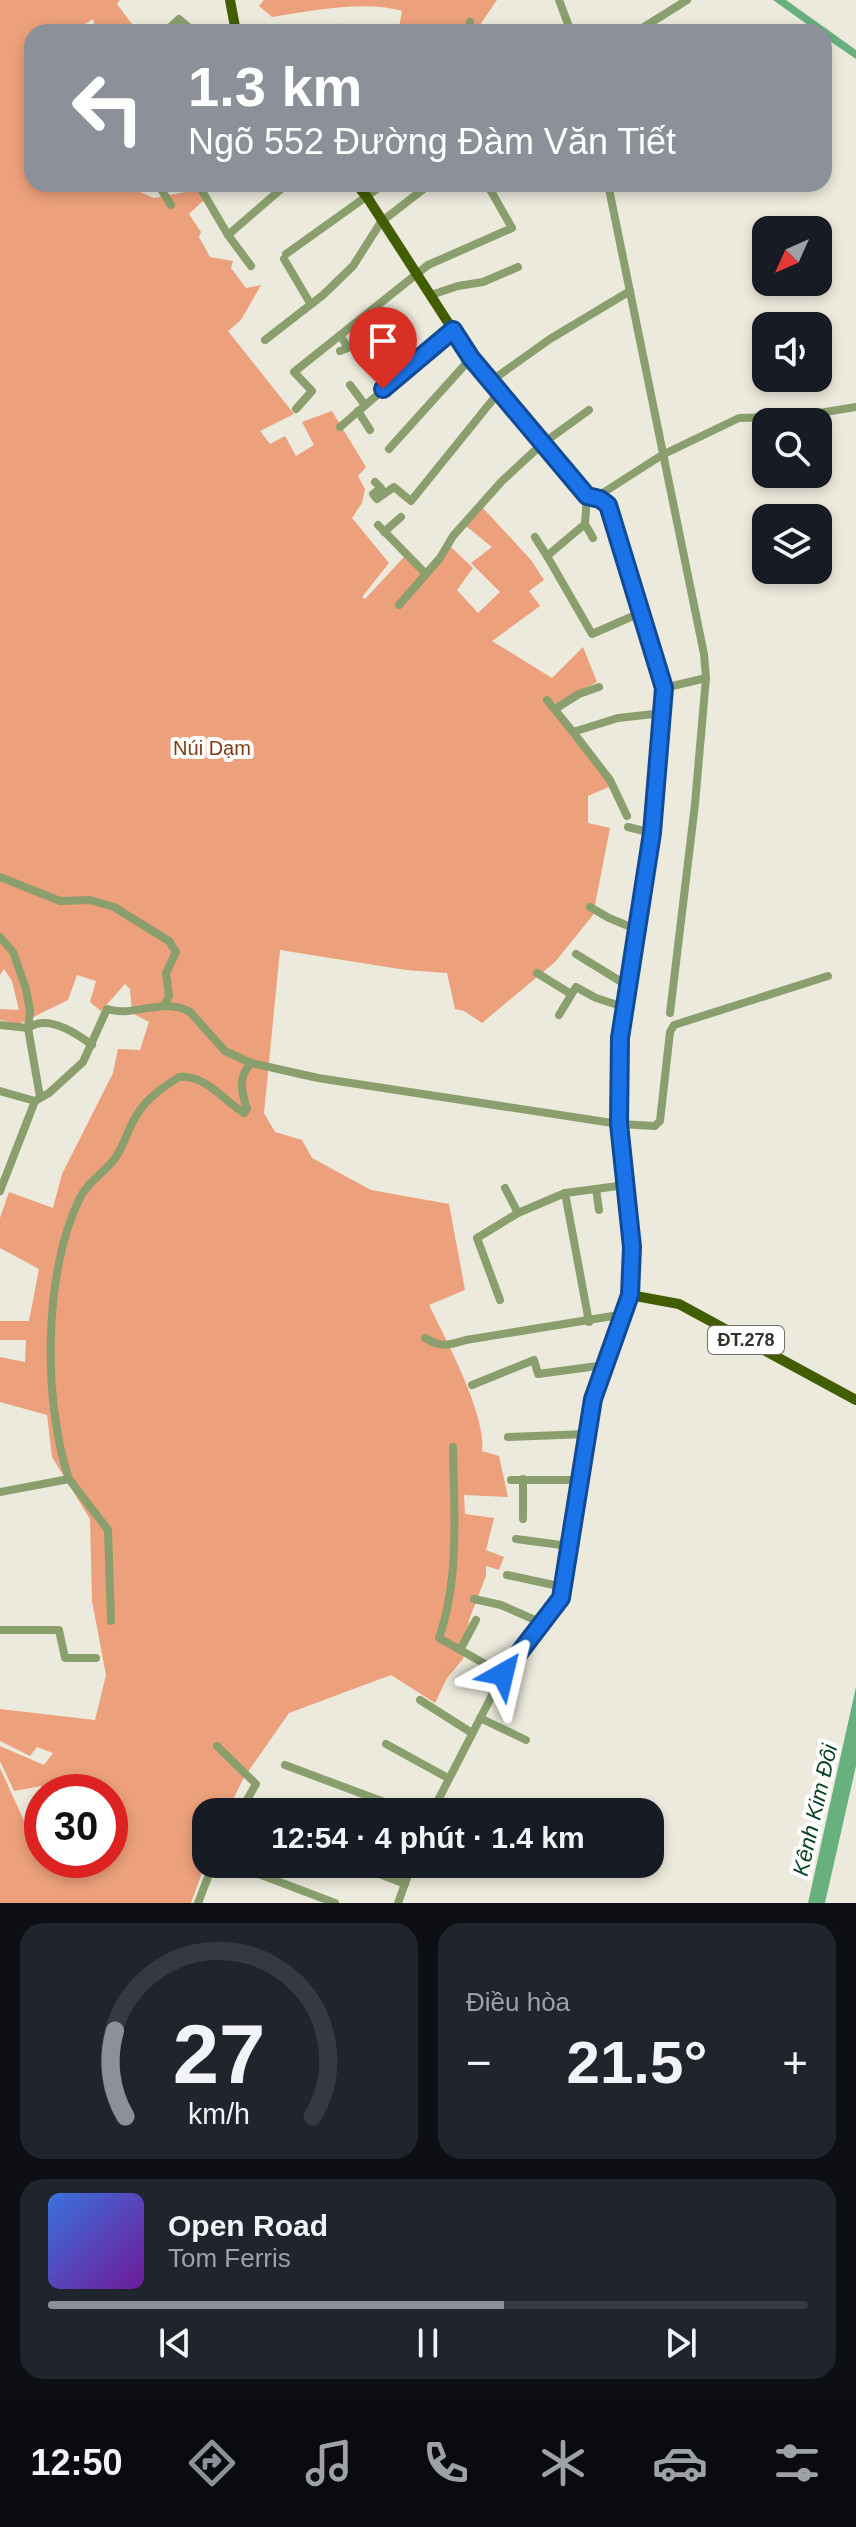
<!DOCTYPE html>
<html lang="vi">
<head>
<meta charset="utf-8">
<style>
  :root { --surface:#171b24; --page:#20242c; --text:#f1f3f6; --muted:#9ea1a6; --line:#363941; --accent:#8c9099 }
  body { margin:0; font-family:Arial,sans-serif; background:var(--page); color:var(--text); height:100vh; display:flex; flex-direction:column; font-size:30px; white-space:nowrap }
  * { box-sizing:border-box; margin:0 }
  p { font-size:26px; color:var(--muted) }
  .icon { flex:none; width:44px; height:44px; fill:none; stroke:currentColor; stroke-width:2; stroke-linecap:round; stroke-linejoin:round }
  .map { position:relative; height:1903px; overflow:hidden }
  .details { display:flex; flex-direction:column; gap:20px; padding:20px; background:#0d0f14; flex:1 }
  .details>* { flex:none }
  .guide { position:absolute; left:24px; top:24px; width:808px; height:168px; border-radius:24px; box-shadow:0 4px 12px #0003; background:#8c9099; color:#fff; overflow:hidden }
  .needle { width:52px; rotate:225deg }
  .buttons { position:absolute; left:752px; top:216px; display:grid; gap:16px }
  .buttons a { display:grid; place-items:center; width:80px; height:80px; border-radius:16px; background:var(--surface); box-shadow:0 4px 12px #0003; font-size:40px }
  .speed { position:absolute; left:24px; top:1774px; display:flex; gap:16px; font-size:40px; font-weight:700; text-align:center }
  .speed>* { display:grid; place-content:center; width:104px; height:104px; border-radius:50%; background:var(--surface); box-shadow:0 4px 12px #0003; line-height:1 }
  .speed .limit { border:12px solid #d22; background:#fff; color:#111 }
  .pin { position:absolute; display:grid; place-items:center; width:68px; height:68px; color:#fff; margin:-82px -34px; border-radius:50% 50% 50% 0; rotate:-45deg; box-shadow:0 0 8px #0007 }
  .pin .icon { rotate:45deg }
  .me { position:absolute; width:88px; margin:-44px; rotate:37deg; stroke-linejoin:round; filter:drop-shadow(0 0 6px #0008) }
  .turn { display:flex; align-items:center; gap:28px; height:168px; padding:0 32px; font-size:36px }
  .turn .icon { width:104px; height:104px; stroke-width:2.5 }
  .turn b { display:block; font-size:56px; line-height:68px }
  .big { font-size:60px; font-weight:600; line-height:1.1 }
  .details .widget { flex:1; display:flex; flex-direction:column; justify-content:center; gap:12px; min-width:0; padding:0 28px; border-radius:24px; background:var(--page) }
  .details .dial { align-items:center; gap:0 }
  .dial svg { height:208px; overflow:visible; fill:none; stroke:var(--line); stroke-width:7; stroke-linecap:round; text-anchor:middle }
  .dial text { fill:var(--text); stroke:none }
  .song { display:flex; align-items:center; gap:24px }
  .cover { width:96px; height:96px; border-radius:12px; background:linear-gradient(135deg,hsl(220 70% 55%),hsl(280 70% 35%)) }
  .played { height:8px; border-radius:4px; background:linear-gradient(90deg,var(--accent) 60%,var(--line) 60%) }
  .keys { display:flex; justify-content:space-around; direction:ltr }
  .heat { display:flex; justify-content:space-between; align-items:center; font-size:44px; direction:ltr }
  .details .tiles { flex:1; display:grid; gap:20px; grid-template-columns:1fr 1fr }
  .widget:last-child { grid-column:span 2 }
  .trip { position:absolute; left:192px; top:1798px; width:472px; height:80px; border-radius:24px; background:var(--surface); box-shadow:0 4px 12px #0003; font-weight:600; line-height:80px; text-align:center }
  .menu { display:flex; height:128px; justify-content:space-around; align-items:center; background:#090b0e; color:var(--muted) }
  .menu .icon { width:56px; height:56px }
  .menu .selected { color:var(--accent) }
  .menu b { font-size:36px; color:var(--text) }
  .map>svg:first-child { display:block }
</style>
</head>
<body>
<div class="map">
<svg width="856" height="1903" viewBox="0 0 856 1903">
  <rect width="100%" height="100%" fill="#eceadc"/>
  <g fill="#eca07b">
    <path d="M0,0H120L117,4L138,32H96L93,19L72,32H32V184H122L154,198L196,190L205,199L189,214L201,232L199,237L210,257L233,261L231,268L246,288L261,285L241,320L228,331L294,414L260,431L270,444L285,436L296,456L314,445L302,422L332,411L366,467L358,476L365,489L362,503L352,518L389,563L362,597L365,599L404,557L428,576L450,546L473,568L457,590L478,613L500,592L471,563L492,547L466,526L482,507L531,560L544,580L529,591L540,606L492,641L552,678L583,647L597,682L556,704L547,696L543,699L611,786L588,796V823L610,828L593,915L555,962L482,1023L464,1011L455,1009L447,973L406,970L280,950L264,1113L275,1132L302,1140L312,1158L371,1190L449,1204L465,1290L429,1305C445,1338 487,1416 482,1451L499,1456L508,1497L464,1495L465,1514L494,1518L486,1550L504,1557L499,1570L486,1566V1576L469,1620L463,1659L447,1678L435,1703L391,1675L289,1713L243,1779L227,1812H206V1862L191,1903H0V1768L26,1825L42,1833V1860H110V1792H45L41,1786L14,1791L0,1761V1746L44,1765L53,1753L37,1747L30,1756L0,1741V1709L95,1720L106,1675L92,1601L90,1519L52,1457L47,1415L0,1402V1357L25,1362L26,1340H0V1321H29L39,1269L0,1248V1218L9,1192L53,1208L62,1174L113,1073L118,1049L140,1050L149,1022L132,1013L130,989L125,984L101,1011L90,1002L96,981L77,975L68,1000L19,1024L0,1020V1009L19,1010L12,981L4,969L0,975Z"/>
    <path d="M264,0H497L475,32H398L402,11C364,0 312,11 272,17L259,6Z"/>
  </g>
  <g fill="#68b17f">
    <path d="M773,0H786L856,50V59L824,37V32H818Z"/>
    <path d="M856,1687V1766L825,1903H808Z"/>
  </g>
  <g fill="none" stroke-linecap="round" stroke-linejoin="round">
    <g stroke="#8a9f6d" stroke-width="8">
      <path d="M559,0L571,32"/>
      <path d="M165,32L179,19L194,32"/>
      <path d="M334,32L343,28L345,32"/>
      <path d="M468,32L470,22"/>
      <path d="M636,32L687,0"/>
      <path d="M162,184L159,186L171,205"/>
      <path d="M198,184L228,235L251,266"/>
      <path d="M608,184L704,654L706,678L695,804L670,1013"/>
      <path d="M228,235L287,184"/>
      <path d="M286,254L384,184"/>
      <path d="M284,259L310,303"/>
      <path d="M431,295L458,286L483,282L518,267"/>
      <path d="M265,340L323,295L353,266L381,222L430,184"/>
      <path d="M340,351L348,348L340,335"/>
      <path d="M491,381L550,339L630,291"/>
      <path d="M350,385L365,405"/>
      <path d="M296,409L312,391L294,372L428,265L512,228L487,184"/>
      <path d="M358,411L370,430"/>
      <path d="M340,427L453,330"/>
      <path d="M389,449L471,358"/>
      <path d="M375,482L381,488L373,494L377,499L394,487L411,501L499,392"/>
      <path d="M587,496L585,524L547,556L592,634L640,613"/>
      <path d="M595,498L662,455L739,418L801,416L856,407"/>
      <path d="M585,524L593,538"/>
      <path d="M378,525L426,574"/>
      <path d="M384,532L401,517"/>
      <path d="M535,537L547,556"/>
      <path d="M399,605L440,558L453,536L502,481L542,444L589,410"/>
      <path d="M664,688L706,678"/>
      <path d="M547,700L573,732"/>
      <path d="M555,709L579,694L599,687"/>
      <path d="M627,816L610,780L573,732L618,718L663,713"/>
      <path d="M628,827L652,833"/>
      <path d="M0,877L60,901L90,900L114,907L169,941L176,952L166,973L169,996L164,1006"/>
      <path d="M590,907L609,918L638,930"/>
      <path d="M0,937L13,952L26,989L30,1011L28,1028L40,1097"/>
      <path d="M576,954L628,986"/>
      <path d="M537,973L571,994"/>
      <path d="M559,1015L576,987L596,998L624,1007"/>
      <path d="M0,1025L28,1028C47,1014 75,1032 92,1045"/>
      <path d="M0,1091L35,1101L0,1191"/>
      <path d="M35,1101L49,1093L83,1062L107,1009C134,1018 164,996 190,1012L225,1051L251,1063L318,1078L619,1124L655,1126L660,1121L670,1032L674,1025L828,976"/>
      <path d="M505,1188L518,1213"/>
      <path d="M596,1189L599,1210"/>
      <path d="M565,1193L589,1322"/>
      <path d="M500,1300L477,1238L518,1213L565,1193L626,1185"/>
      <path d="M425,1338C441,1348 450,1345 466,1340L625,1314"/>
      <path d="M472,1385L534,1360L538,1374L605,1365"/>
      <path d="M508,1437L587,1434"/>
      <path d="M453,1447C454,1509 460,1578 439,1638L503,1674"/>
      <path d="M69,1479L108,1530L111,1621"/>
      <path d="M511,1480H580"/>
      <path d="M0,1492L69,1479C43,1402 43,1272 80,1198C88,1181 106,1172 116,1157C125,1143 129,1126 138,1113C147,1098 165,1086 179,1077C205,1074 224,1101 244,1113L247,1109C241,1091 238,1077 251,1063"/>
      <path d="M523,1519V1479"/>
      <path d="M516,1539L569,1546"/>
      <path d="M507,1575L563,1587"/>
      <path d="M474,1599L501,1605L542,1623"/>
      <path d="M0,1630H59L65,1658H96"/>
      <path d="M460,1650L476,1620"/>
      <path d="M420,1700L472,1733"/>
      <path d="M480,1718L526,1740"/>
      <path d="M386,1744L448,1778"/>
      <path d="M217,1746L256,1784L240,1812"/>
      <path d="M285,1765L411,1812"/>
      <path d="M302,1809L309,1812"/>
      <path d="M432,1812L503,1674L561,1598L593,1399L630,1295"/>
      <path d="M232,1864L335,1903"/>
      <path d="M354,1864L405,1884"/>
      <path d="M198,1903L213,1864"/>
      <path d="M398,1903L412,1864"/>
    </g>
    <g stroke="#425d02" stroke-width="10">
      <path d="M230,0L236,32"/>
      <path d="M356,184L367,197L471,358L587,496L600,499L608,505L664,688L652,833L620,1038L619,1124L632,1234L630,1295L679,1304L856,1400"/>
    </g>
  </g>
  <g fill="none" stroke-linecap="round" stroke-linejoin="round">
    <defs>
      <path id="route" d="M383,389L453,330L471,358L587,496L600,499L608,505L664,688L652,833L620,1038L619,1124L632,1247L630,1295L593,1399L561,1598L503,1674"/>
    </defs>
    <use href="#route" stroke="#114b97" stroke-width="20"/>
    <use href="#route" stroke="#1a73e8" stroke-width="14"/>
  </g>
  <g text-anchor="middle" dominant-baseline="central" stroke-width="8" stroke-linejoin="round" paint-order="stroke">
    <rect fill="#fff" stroke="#70706c" stroke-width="2" x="708" y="1326" width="76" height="28" rx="6"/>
    <g font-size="18" font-weight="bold" fill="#33322d">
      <text x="746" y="1340">ĐT.278</text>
    </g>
    <g font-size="20" fill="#803b14" stroke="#fff">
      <text x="212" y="748">Núi Dạm</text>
    </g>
    <g font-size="22" font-style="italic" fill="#084222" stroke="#fff">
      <text transform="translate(815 1810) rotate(-77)">Kênh Kim Đôi</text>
    </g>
  </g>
</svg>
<div class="buttons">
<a><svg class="needle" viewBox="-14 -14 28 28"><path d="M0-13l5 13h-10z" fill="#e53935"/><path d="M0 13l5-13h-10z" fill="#9ea1a6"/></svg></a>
<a><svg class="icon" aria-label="sound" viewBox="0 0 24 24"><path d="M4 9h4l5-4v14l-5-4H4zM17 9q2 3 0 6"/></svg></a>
<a><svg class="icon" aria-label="search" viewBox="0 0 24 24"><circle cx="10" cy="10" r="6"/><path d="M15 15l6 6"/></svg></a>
<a><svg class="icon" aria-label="layers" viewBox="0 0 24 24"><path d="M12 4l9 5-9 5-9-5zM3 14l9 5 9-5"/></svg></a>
</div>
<div class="speed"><div class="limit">30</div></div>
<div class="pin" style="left:383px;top:389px;background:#d93025"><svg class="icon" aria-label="arrive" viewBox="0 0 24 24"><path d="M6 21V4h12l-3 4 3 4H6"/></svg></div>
<svg class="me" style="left:503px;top:1674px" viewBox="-20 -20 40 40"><path d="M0-17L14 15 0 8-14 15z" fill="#1a73e8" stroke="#fff" stroke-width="4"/></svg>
<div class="trip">12:54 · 4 phút · 1.4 km</div>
<div class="guide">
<div class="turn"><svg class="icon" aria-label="left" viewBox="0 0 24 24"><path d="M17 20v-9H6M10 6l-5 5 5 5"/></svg><div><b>1.3 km</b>Ngõ 552 Đường Đàm Văn Tiết</div></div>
</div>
</div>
<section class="details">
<div class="tiles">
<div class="widget dial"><svg viewBox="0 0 100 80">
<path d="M14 69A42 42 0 1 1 86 69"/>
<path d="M14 69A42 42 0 0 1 10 36" stroke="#8c9099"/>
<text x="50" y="56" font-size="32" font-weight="700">27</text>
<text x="50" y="72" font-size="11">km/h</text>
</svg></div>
<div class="widget"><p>Điều hòa</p>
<div class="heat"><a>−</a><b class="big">21.5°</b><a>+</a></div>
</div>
<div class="widget">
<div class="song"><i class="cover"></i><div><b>Open Road</b><p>Tom Ferris</p></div></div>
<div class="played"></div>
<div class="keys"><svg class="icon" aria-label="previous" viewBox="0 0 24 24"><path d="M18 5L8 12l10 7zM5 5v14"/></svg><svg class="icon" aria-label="pause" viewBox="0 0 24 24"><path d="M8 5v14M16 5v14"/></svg><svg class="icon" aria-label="next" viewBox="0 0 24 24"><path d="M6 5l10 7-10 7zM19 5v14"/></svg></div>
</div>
</div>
</section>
<nav class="menu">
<b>12:50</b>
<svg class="icon selected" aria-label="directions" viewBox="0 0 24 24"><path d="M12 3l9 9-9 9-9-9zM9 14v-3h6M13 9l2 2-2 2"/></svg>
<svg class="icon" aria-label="music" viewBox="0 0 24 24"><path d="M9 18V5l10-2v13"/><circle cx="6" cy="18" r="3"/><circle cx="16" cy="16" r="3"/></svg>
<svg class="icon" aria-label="phone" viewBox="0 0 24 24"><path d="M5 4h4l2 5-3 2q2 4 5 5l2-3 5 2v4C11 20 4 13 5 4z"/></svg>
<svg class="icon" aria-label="climate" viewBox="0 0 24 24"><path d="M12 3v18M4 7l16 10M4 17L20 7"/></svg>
<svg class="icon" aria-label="car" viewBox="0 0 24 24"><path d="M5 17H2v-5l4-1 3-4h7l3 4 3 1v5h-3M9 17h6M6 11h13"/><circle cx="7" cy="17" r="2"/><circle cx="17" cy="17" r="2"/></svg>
<svg class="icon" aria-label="filters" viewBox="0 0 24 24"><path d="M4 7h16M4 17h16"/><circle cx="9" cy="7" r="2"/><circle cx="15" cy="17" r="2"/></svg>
</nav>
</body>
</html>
